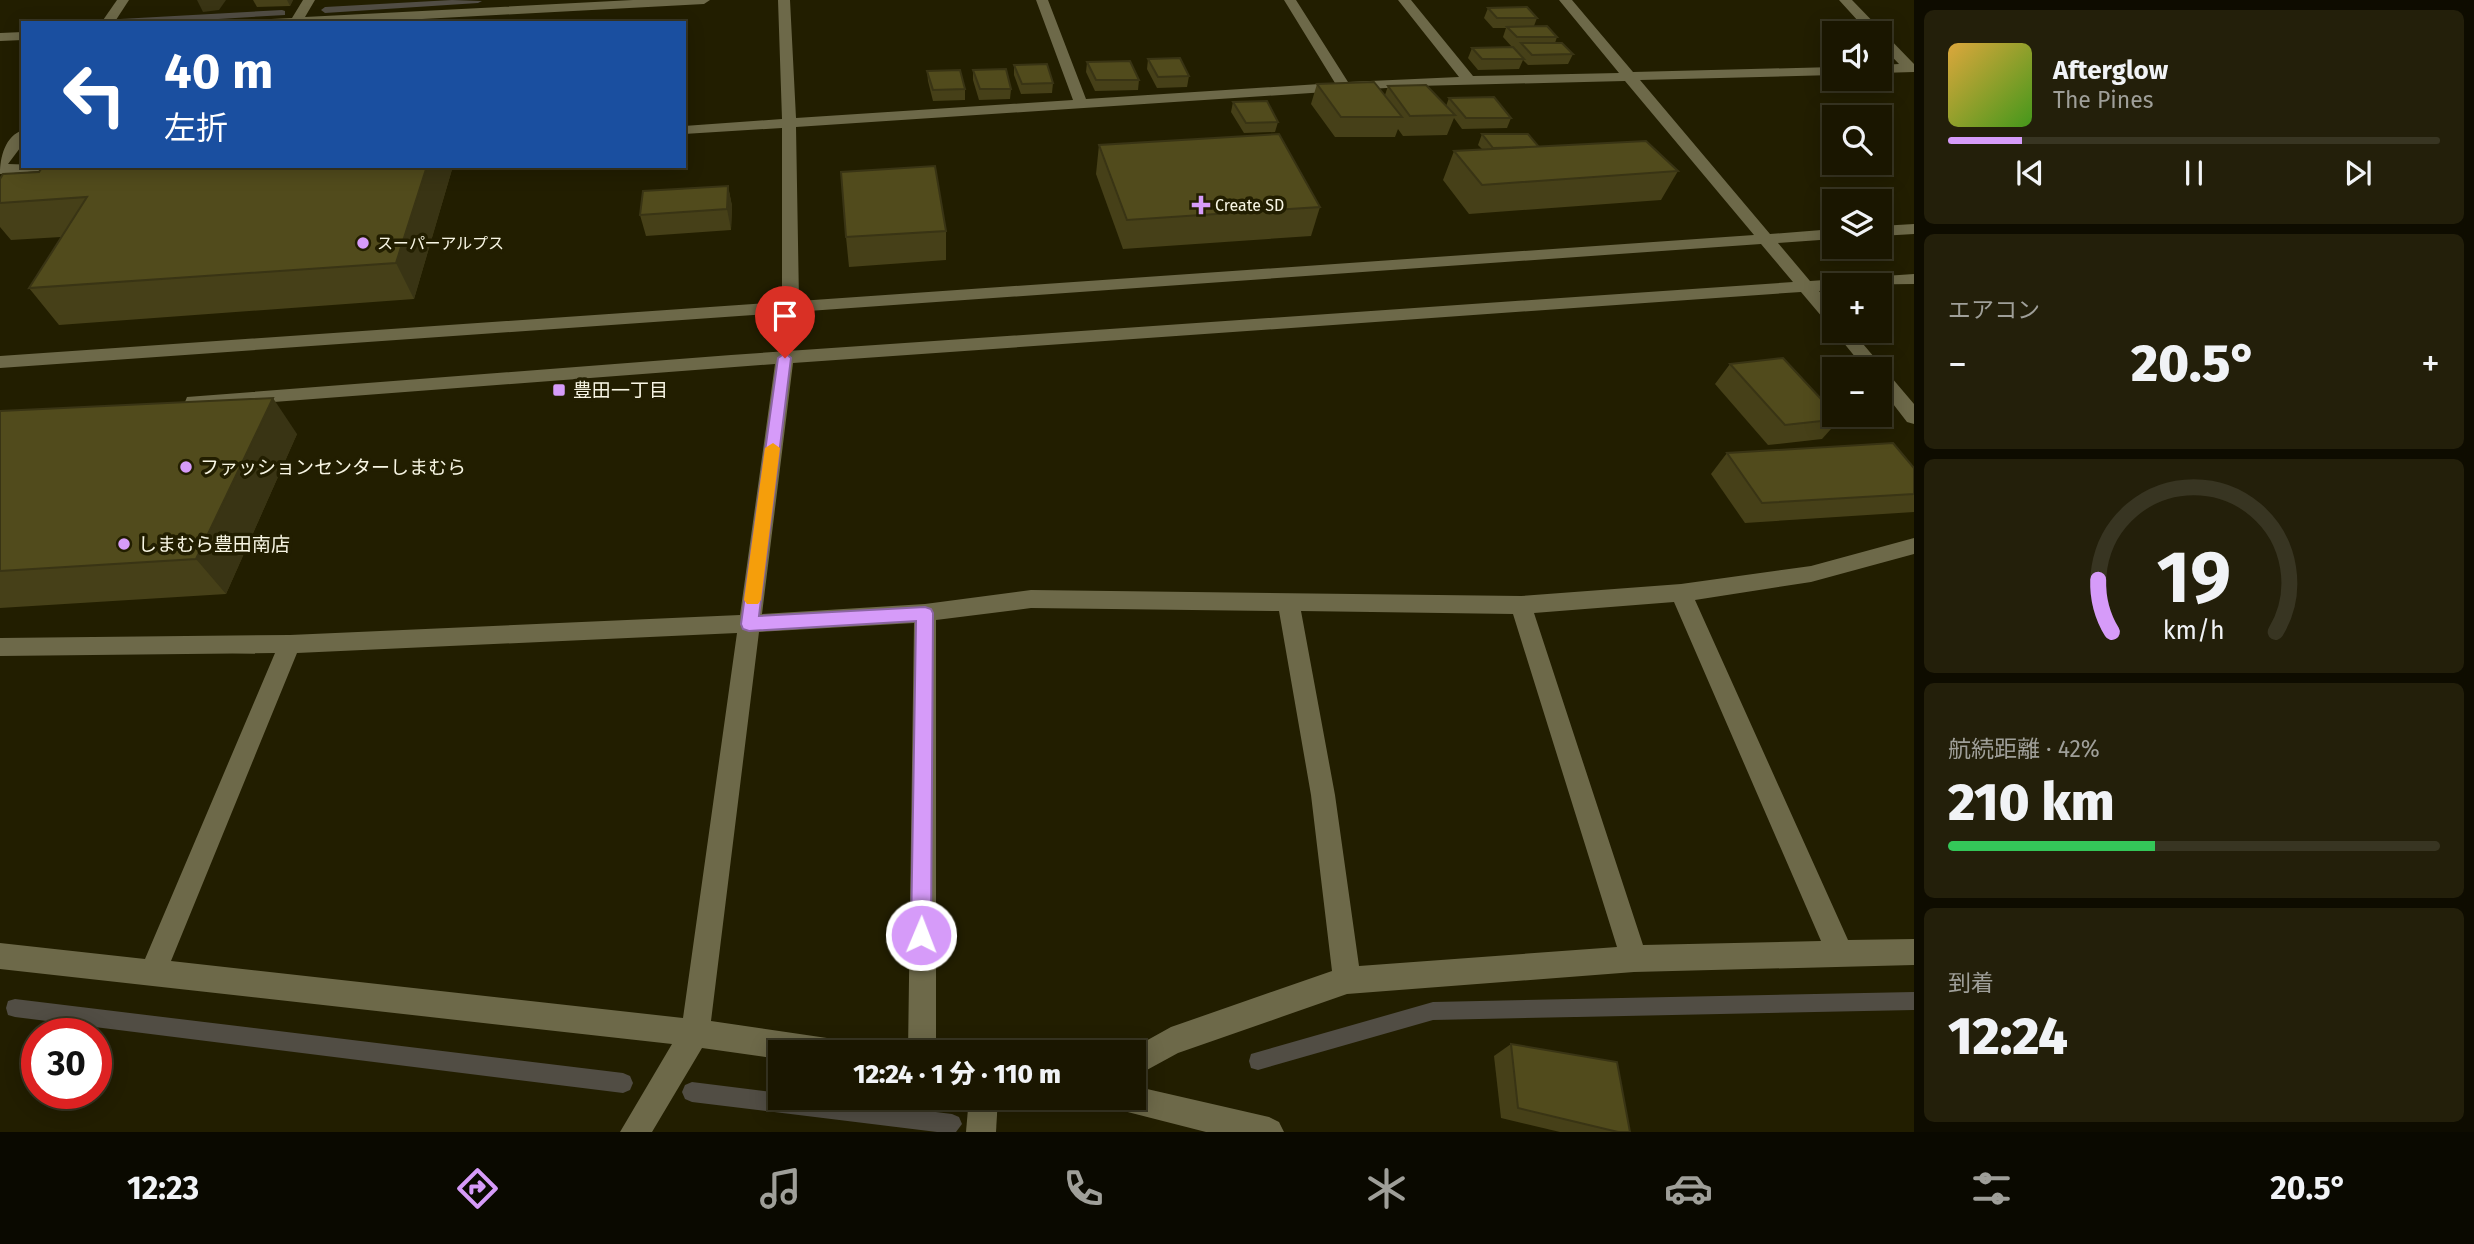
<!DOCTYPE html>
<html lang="ja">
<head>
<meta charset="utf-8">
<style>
  :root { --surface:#1a1600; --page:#231f0a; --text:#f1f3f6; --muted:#9f9f99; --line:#383522; --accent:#d69bf9 }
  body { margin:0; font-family:"Fira Sans","Noto Sans JP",sans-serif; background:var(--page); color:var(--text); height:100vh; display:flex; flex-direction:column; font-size:26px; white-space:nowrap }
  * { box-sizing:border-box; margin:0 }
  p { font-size:23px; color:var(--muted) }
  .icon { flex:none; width:38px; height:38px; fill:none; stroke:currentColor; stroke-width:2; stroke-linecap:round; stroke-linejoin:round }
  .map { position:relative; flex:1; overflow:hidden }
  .panel { display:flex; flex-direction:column; gap:10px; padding:10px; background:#0e0c00; width:560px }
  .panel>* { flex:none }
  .hud { position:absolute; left:21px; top:21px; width:665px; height:147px; border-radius:0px; box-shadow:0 4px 18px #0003,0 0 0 2px var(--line); background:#1a4fa0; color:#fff; overflow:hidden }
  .tools { position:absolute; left:1822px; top:21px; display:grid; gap:14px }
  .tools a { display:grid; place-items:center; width:70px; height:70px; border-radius:0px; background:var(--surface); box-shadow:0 4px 18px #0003,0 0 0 2px var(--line); font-size:35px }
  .speed { position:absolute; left:21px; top:1018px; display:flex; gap:14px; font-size:35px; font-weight:700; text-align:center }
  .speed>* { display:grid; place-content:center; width:91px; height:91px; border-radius:50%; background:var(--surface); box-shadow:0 4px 18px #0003,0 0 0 2px var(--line); line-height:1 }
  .speed .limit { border:10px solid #d22; background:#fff; color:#111 }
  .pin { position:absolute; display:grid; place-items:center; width:60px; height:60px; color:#fff; margin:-72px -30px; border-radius:50% 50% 50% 0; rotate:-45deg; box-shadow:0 0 7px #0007 }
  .pin .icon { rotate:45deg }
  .me { position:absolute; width:77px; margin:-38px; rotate:1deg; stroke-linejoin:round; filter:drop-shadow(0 0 5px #0008) }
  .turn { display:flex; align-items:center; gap:24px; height:147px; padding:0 28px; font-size:32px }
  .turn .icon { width:91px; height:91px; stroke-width:2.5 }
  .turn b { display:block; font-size:49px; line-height:60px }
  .big { font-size:52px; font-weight:800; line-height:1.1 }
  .panel .widget { flex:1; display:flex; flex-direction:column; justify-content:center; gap:10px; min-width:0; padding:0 24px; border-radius:10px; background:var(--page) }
  .panel .dial { align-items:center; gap:0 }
  .dial svg { height:182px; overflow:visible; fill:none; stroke:var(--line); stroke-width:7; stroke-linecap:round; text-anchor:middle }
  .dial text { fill:var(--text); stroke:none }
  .song { display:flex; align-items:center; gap:21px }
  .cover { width:84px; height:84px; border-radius:10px; background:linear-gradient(135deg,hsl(40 70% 55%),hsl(100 70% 35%)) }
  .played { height:7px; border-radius:4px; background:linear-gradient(90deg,var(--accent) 15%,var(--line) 15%) }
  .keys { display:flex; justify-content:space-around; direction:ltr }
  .heat { display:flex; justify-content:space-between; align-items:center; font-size:38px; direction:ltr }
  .charge { height:10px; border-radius:5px; background:linear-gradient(90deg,#34c759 42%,var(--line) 0) }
  .trip { position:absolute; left:768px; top:1040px; width:378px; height:70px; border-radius:0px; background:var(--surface); box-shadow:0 4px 18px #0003,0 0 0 2px var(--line); font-weight:800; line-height:70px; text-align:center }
  .tab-bar { display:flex; height:112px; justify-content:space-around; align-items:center; background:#0a0900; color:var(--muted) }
  .tab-bar .icon { width:49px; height:49px }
  .tab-bar .selected { color:var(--accent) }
  .tab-bar b { font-size:32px; color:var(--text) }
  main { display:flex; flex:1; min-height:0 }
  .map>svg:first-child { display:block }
</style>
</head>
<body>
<main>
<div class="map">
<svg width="1914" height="1132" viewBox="0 0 1914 1132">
  <rect width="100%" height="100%" fill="#221e00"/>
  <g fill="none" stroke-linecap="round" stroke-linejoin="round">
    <g fill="#514d44" fill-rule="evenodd">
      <path d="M452,0L482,1L478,3L325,13L321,10L325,7Z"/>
      <path d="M282,10L285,11V15L152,23L116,22L120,19Z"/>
      <path d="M1914,992V1010L1433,1020L1258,1070L1251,1068L1249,1061L1251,1054L1433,1002Z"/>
      <path d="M15,999L623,1073L630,1076L633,1083L630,1090L623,1093L15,1017L8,1015L6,1008L8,1001Z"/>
      <path d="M692,1082L780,1093V1097H814L952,1114L959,1117L962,1124L956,1132H937L692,1102L685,1099L682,1092L685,1085Z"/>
    </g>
    <g fill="#6d6949" fill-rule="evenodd">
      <path d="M117,0H129L114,23H101Z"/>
      <path d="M303,0H315L305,17L633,0H710L704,4L348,23H265L271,19L292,18Z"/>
      <path d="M778,0H790L796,118L1073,100L1036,0H1048L1086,99L1335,83L1284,0H1296L1348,82L1459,77L1398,0H1411L1473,76L1619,73L1559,0H1572L1633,72L1834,67V75L1640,80L1770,234L1834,229V239L1778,243L1810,281L1914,274V284L1834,285V290L1819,291L1834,309V326L1828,324L1801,292L793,363L762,614L925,604L1031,590L1521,596L1681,584L1811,566L1914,538V554L1811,582L1695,600L1848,940L1914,939V965L1634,972L1347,994L1178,1053L1134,1077V1052H1126L1171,1027L1332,971L1311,795L1279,611L1031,608L936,620V1052H908L914,623L759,632L711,1021L827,1038L837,1042L841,1052H780V1059L702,1048L652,1132H620L672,1044L0,969V943L145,959L275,653L0,656V638L290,635L740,615L775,364L194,408L187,407L185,402L187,397L731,355L1793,282L1761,244L0,368V356L782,302V128L684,134V126L782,119ZM1625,81L1754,235L799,301L796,127L1416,86ZM1674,602L1821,941L1643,945L1534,613ZM1301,611L1513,614L1617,947L1359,966L1335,795ZM737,633L683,1018L171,961L297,653Z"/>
      <path d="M1839,0H1852L1914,64V72L1880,73V65L1899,64L1880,44V33H1869Z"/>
      <path d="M23,32V40L0,41V33Z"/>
      <path d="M23,130V144L8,164L70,166L68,169L0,174C0,157 5,136 23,130Z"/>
      <path d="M1914,224V234L1880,236V226Z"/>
      <path d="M1834,331H1852L1914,404V424L1907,422L1880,387V369H1865Z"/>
      <path d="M1134,1086L1269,1117L1279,1122L1284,1132H1206L1108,1107L1104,1097H1134Z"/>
      <path d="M969,1097H998L996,1132H966Z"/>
    </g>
  </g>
  <g fill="#464018">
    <path d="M253,0H293L290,6L257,7Z"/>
    <path d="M1488,8L1537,18L1534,26L1557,37L1555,43L1573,54L1568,64L1528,65L1523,60L1519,69L1478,70L1468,58L1472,48L1512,47L1503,37L1506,28H1493L1484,18Z"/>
    <path d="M1148,59L1189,76L1187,87L1157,88L1147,69Z"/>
    <path d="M1087,62L1139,80L1138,90L1095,91L1086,72Z"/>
    <path d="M1014,65L1053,83L1052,93L1021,94L1014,75Z"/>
    <path d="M973,70L1011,89L1010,99L979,100L973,80Z"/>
    <path d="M927,71L965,89V100L933,101L928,81Z"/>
    <path d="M1317,84L1385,95L1388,86L1446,106L1449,98L1511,118L1507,128L1462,129L1454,118L1447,135L1403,136L1398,129L1395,137H1335L1311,104Z"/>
    <path d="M1233,102L1278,122L1275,132L1244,133L1231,112Z"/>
    <path d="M1482,134L1539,147L1678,171L1661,200L1469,214L1443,180L1454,151L1482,149L1478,145Z"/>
    <path d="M1099,145L1320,207L1311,236L1123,249L1096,174Z"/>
    <path d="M453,166L414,299L59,325L29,288L61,237L11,240L0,227V179L39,172Z"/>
    <path d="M728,186L732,206L731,230L646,236L640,215Z"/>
    <path d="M946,231V260L849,267L846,237Z"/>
    <path d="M1730,364L1840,419L1822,439L1768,445L1715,384Z"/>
    <path d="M0,411L297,434L226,594L0,608Z"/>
    <path d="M1727,453L1914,468V512L1745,523L1711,474Z"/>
    <path d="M1511,1044L1630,1132H1560L1501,1118L1494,1056Z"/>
  </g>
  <g fill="#393414">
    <path d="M197,0H226L219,10L203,12Z"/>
    <path d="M287,0H293L290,6Z"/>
    <path d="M427,166H453L414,299L396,263Z"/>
    <path d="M728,186L732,206L731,230L727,209Z"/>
    <path d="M273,398L297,434L226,594L196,559Z"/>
  </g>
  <g fill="#514b1c" stroke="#393414" stroke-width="2">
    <path d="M1527,7L1537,18H1497L1488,8Z"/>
    <path d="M1547,26L1557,37H1517L1507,27Z"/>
    <path d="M1521,43H1562L1573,54L1532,55Z"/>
    <path d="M1513,47L1524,59H1482L1472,48Z"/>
    <path d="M1180,58L1189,76L1158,77L1148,59Z"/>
    <path d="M1130,61L1139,80H1096L1087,62Z"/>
    <path d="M1047,64L1053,83L1022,84L1014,65Z"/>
    <path d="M1006,69L1011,89H980L973,70Z"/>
    <path d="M960,70L965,89L933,90L927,71Z"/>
    <path d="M1374,82L1402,117H1341L1317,84Z"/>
    <path d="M1426,85L1455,115L1410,116L1388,86Z"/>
    <path d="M1494,97L1511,118H1466L1449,98Z"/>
    <path d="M1267,101L1278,122L1246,123L1233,102Z"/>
    <path d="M1279,134L1320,207L1127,220L1099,145Z"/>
    <path d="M1482,134H1528L1539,147L1493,148Z"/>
    <path d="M1646,141L1678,171L1482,185L1454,151Z"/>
    <path d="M43,166H427L396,263L29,288L87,197L0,203V179L3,174L39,172Z"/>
    <path d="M935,166L946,231L846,237L841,172Z"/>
    <path d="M728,186L727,209L640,215L643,191Z"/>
    <path d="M1783,358L1834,413V415H1836L1840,419L1785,425L1730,364Z"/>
    <path d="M273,398L196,559L0,571V411Z"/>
    <path d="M1893,443L1914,468V494L1762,503L1727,453Z"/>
    <path d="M1511,1044L1617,1062L1630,1132H1618L1518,1108Z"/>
  </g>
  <path fill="#d69bf9" stroke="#8b65a2" stroke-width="2" d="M785,353L791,358L759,616L925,607L931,609L933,613L931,935L928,942L921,945L914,942L911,935L916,621L749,631L743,629L741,624L778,358Z"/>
  <path fill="#f59e0b" d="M773,443L780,448L761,600L758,604H747L744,600L765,448Z"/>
  <g fill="#d69bf9" stroke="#221e00" stroke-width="2.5">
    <path d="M1197.5 194.5h7v7h7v7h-7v7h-7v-7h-7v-7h7z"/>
    <circle cx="363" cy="243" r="7"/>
    <rect x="552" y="383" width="14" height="14" rx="3.5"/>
    <circle cx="186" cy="467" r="7"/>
    <circle cx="124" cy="544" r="7"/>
  </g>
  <g text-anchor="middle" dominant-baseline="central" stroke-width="7" stroke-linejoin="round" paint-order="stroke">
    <g font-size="16" fill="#f8f6e4" stroke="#221e00" text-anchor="start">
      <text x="1215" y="205">Create SD</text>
      <text x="377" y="243">スーパーアルプス</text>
    </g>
    <g font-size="19" fill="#f8f6e4" stroke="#221e00" text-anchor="start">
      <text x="573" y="390">豊田一丁目</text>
      <text x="200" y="467">ファッションセンターしまむら</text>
      <text x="138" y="544">しまむら豊田南店</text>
    </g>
  </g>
</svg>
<div class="tools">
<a><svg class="icon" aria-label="sound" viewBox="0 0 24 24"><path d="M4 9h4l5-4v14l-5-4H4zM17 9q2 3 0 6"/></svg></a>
<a><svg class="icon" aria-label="search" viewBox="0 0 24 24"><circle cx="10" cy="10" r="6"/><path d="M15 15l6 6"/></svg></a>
<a><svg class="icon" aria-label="layers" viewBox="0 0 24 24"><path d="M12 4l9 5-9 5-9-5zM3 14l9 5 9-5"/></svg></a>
<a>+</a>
<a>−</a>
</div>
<div class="speed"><div class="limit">30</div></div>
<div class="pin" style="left:785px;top:358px;background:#d93025"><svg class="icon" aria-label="arrive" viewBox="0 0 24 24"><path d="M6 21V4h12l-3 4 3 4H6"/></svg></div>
<svg class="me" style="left:921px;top:935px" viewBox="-20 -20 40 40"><circle r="17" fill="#d69bf9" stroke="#fff" stroke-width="3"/><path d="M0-11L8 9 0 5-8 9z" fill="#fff"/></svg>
<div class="trip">12:24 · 1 分 · 110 m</div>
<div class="hud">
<div class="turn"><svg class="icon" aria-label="left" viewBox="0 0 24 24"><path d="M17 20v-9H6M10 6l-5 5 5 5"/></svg><div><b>40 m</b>左折</div></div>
</div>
</div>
<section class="panel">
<div class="widget">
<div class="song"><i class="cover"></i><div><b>Afterglow</b><p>The Pines</p></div></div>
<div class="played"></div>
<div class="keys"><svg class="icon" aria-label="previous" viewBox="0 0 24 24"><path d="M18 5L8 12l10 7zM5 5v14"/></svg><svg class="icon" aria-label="pause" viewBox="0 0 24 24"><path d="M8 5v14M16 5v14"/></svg><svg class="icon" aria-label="next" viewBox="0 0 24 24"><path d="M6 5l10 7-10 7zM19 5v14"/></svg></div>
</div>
<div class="widget"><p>エアコン</p>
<div class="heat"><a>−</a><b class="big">20.5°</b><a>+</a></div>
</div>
<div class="widget dial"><svg viewBox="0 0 100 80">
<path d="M14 69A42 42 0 1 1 86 69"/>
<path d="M14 69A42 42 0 0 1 8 46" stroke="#d69bf9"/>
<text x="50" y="56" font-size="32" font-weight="700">19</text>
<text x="50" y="72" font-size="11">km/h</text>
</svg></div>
<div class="widget"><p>航続距離 · 42%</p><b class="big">210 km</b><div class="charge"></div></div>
<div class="widget"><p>到着</p><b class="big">12:24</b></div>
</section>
</main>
<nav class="tab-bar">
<b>12:23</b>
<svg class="icon selected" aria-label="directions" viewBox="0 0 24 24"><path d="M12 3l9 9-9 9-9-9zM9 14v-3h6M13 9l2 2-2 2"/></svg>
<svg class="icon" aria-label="music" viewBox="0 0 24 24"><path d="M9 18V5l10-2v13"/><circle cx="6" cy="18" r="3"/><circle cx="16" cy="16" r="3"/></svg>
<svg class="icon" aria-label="phone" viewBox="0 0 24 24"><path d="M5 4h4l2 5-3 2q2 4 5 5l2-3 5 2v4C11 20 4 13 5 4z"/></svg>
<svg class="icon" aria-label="climate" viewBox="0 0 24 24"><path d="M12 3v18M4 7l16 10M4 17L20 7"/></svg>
<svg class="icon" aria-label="car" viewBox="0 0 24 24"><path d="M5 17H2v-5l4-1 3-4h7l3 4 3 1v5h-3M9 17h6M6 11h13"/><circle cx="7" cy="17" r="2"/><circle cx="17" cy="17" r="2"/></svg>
<svg class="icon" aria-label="filters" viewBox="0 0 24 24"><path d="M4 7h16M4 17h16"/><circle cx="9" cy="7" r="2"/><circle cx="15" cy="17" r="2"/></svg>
<b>20.5°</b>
</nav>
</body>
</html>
